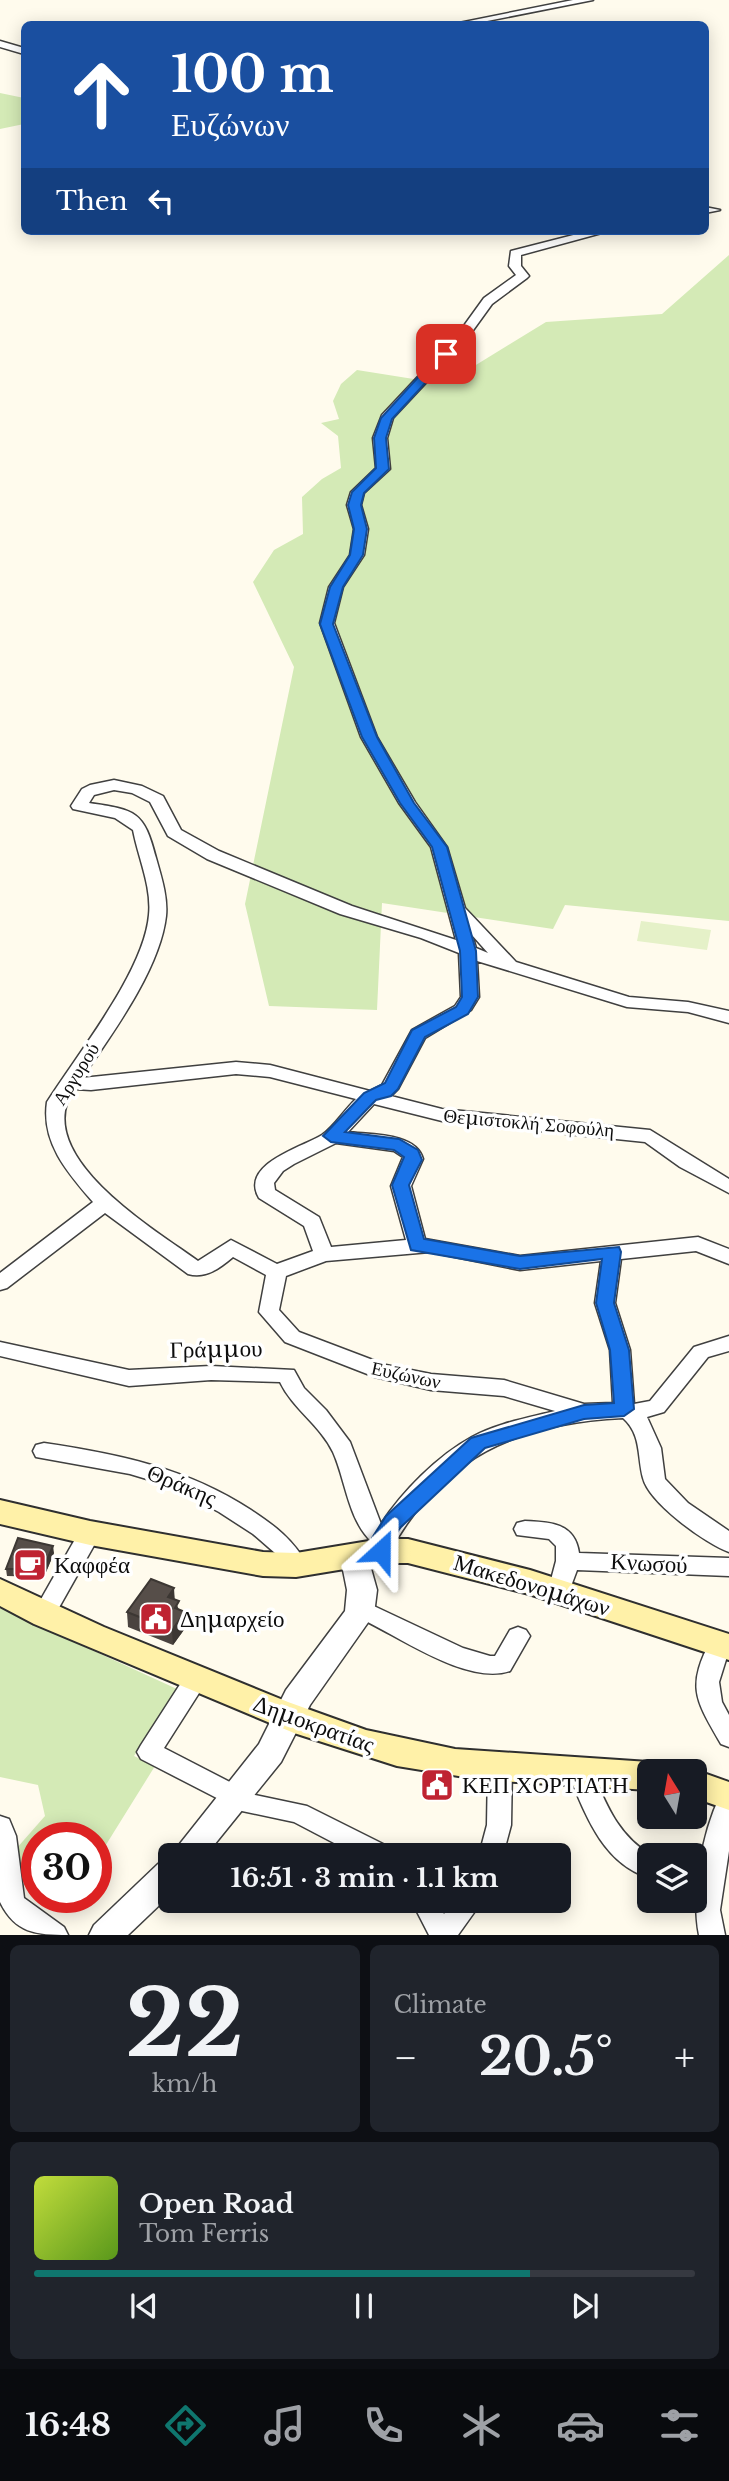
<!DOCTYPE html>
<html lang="en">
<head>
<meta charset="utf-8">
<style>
  :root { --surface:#171b24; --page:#20242c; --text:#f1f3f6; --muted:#9ea1a6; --line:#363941; --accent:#0f766e }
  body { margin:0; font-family:"Libre Baskerville",serif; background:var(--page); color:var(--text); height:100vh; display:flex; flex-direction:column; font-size:26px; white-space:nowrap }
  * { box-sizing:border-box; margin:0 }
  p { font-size:23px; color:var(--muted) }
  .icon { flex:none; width:38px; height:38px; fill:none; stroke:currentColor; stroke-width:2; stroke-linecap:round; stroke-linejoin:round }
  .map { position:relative; height:1935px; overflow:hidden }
  .drawer { display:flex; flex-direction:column; gap:10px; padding:10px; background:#0d0f14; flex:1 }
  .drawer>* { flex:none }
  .hud { position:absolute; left:21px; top:21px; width:688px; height:214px; border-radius:10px; box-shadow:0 4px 18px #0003; background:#1a4fa0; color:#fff; overflow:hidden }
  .needle { width:46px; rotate:349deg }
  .fabs { position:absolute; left:637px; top:1759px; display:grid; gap:14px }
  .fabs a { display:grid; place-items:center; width:70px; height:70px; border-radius:10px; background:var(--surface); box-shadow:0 4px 18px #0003; font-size:35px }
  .speed { position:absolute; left:21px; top:1822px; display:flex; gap:14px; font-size:35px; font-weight:700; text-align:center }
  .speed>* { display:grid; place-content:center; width:91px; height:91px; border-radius:50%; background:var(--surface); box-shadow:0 4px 18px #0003; line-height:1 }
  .speed .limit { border:10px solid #d22; background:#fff; color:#111 }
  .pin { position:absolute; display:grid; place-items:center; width:60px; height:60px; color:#fff; margin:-30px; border-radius:14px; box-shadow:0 4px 10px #0006 }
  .me { position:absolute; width:77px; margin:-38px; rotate:24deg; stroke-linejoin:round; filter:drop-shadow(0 0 5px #0008) }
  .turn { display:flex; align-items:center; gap:24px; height:147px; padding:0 35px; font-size:32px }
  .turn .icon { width:91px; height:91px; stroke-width:2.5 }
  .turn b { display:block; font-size:49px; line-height:60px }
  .then { display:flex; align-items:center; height:66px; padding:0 35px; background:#0003; gap:14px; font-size:26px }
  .big { font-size:52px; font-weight:700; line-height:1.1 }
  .drawer .tile { flex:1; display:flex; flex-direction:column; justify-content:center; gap:10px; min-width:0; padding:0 24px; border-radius:10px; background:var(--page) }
  .drawer .dial { align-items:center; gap:0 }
  .dial b { font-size:91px; line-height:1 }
  .song { display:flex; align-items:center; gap:21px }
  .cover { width:84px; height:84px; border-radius:10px; background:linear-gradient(135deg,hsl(70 70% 55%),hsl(90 70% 35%)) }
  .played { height:7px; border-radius:4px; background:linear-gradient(90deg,var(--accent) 75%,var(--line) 75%) }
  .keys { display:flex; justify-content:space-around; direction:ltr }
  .heat { display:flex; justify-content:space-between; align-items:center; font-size:38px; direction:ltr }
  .drawer .tiles { flex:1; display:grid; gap:10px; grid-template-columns:1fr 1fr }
  .tile:last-child { grid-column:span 2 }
  .trip { position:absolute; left:158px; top:1843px; width:413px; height:70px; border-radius:10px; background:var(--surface); box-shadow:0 4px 18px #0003; font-weight:700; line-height:70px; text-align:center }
  .dock { display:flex; height:112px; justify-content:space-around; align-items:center; background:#090b0e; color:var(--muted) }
  .dock .icon { width:49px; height:49px }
  .dock .active { color:var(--accent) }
  .dock b { font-size:32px; color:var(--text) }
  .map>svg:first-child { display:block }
</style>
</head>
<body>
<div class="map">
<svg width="729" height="1935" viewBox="0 0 729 1935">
  <rect width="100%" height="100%" fill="#fffbed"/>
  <g fill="#d4eab6">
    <path d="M0,93L24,98V124L0,129Z"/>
    <path d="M729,255V921L565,905L553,929L382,903L377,1010L269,1006L245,904L294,667L253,582L274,550L303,534L302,497L322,479L341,468L338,436L321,423L339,419L333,401L341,384L357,370L445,384L546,322L662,314Z"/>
    <path d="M0,1608L177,1689L134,1756L155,1766L99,1856L96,1855V1838H37V1894L34,1899L16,1849L45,1816L38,1785L0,1777Z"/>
  </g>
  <path fill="#e5f1c8" d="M641,921L711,930L707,950L637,941Z"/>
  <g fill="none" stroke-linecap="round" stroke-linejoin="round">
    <defs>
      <g id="minor">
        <path d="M573,0H593L472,24H454Z"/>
        <path d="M0,41L24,48V54L0,47Z"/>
        <path d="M705,207L720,210L705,213Z"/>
        <path d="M589,231H609L521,255V266L529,276L527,278L492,304L466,340L393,418L387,438L390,469L364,493L361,505L368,529L364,555L343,587L334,623L377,737L415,802L447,847L465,908L516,962L629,997L688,1002L729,1011V1023L688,1012L627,1007L477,961L479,997L471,1010L425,1038L398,1089L391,1096L442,1109L650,1130L729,1179V1193L680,1167L645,1142L442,1121L374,1104L348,1132C369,1135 416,1132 423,1159L411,1186L425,1239L520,1256L698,1237L729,1249V1264L696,1251L621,1259L615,1303L630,1350L634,1404L650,1401L694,1347L729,1336V1351L708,1357L664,1412L647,1417L661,1448L665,1479L688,1503L729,1531V1552C706,1544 649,1503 643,1478C637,1456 642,1435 623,1418C517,1423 441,1457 389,1553L381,1556L373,1553L370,1547L372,1542C348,1520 346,1481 333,1452C320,1425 293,1409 280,1382L211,1380L129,1386L0,1356V1342L129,1370L211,1366L294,1370L304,1388L326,1410L350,1442L381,1524C402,1492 437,1456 472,1437C497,1423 528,1418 555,1411L504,1396L431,1390L375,1377L285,1342L259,1312L266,1275L233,1257C220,1268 206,1279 188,1274L105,1213L7,1288L0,1290V1273L93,1202C68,1173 41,1143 47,1102C78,1053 144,972 149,915C152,887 138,857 133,830L115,818L73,809L71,806L82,789L90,785L114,780L142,786L163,796L181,830L219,851L352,906L456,940L431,847L399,803L361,737L320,623L329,587L350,555L354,529L347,505L351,492L376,468L373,438L382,415L458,334L484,298L516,275L509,266L511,251ZM114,790L132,793L150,802L168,836L207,859L340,914L421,938L459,953L461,997L455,1006L412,1030L382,1085L370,1091L270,1065L236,1062L82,1078C112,1034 160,969 166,916C168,897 161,876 156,858C144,811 136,810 89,803L94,795ZM472,935L488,953L476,948ZM236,1074L270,1077L356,1099C344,1110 335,1126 322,1135C303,1147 239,1164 259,1198L304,1226L313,1251L277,1264L231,1240L198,1261C154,1229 29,1155 74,1089L91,1090ZM336,1143L394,1151L403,1157L391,1186L406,1240L331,1247L319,1217L275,1190L274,1183L283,1171L294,1164ZM430,1252L520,1270L601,1261L595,1303L610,1350L613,1403L584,1404L504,1380L431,1374L386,1365L299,1332L279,1310L286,1276L326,1261Z"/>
        <path d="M44,1443C118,1454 187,1468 251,1510C274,1525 294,1540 307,1565L304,1571L296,1574L288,1571L275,1553L253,1534L219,1512L170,1486L130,1474L36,1457L33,1451L36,1445Z"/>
        <path d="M525,1521C550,1522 575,1523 579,1553L729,1558V1576L577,1570L567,1597L559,1600L551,1597L548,1591L556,1561V1546L549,1539L517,1535L514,1529L517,1523Z"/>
        <path d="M90,1525L98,1527L101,1533L52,1620L44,1623L36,1620L33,1614L36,1608L82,1527Z"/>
        <path d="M361,1600L463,1648L490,1656H495L510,1630L518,1627L526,1630L530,1636L510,1671C465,1686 395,1633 353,1615L350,1609L353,1603Z"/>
        <path d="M720,1636L729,1640V1650L719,1682L722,1702L729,1715V1747L721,1744C695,1699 686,1687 712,1638Z"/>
        <path d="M196,1670L204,1672L208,1679L164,1748L255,1795L307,1806L389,1847L392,1855H357L294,1822L242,1811L141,1759L137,1752L141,1745L188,1672Z"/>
        <path d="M500,1757L509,1760L512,1767L511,1825L503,1855H479L487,1825L488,1767L491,1760Z"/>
        <path d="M579,1760L588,1763C605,1799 614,1833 651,1855L649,1878C601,1862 585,1813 567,1770L570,1763Z"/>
        <path d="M729,1793V1851L720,1910L725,1935H699C691,1895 702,1833 720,1796Z"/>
        <path d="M0,1816L9,1819L16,1836L24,1898L64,1927L68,1935C36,1935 15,1933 0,1902Z"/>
        <path d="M411,1900H436L444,1914L455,1900H483L458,1935H429Z"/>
      </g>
      <g id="tertiary">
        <path d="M355,1544L365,1547L377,1590L374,1614L310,1705L281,1762L206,1855H171L259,1744L286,1690L345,1611L347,1590L340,1555L345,1547Z"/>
        <path d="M170,1860V1895L128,1935H89L94,1925L158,1864Z"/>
      </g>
      <g id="secondary">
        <path d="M0,1500L90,1521L263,1552L296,1553L381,1539H408L530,1570L729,1634V1660L529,1594L408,1563H381L296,1577L263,1576L90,1545L0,1524Z"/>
        <path d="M0,1579L104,1627L288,1702L366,1730L455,1749L649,1762L661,1766L663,1771H649V1790L483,1780L397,1766L294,1733L34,1624L0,1606Z"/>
        <path d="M695,1770L729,1782V1810L695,1798V1771H691Z"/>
      </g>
    </defs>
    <use href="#minor" stroke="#404040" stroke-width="3"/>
    <use href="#tertiary" stroke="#404040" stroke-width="3"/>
    <use href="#secondary" stroke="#2f2f2f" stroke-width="4"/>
    <use href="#minor" fill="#fff" fill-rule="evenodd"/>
    <use href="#tertiary" fill="#fff" fill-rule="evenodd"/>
    <use href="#secondary" fill="#fff1a8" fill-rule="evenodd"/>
  </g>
  <g fill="#4a433f">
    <path d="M54,1553L44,1577L7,1576L6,1569Z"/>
    <path d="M175,1600L186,1627L173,1645L128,1627L127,1612Z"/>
  </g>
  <g fill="#3c3733">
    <path d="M53,1546L54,1553L44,1577L43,1569Z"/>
    <path d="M174,1588L175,1603L168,1597Z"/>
    <path d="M185,1612L186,1627L173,1645L172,1630Z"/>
  </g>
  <g fill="#564e49" stroke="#3c3733" stroke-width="2">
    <path d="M18,1538L53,1546L43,1569H6Z"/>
    <path d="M151,1579L174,1588L168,1597L179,1601L175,1608L185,1612L172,1630L127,1612Z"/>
  </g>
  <path fill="#1a73e8" stroke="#114b97" stroke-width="2" d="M442,351L452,354L392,419L386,438L389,469L364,493L361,505L367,529L363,555L343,587L333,624L377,737L414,803L447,847L476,951L478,997L468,1014L425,1037L398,1089L391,1096L376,1100L345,1132L399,1139L418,1150L422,1160L409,1185L424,1239L520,1256L619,1247L621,1252L614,1303L629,1350L634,1409L624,1416L584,1419L485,1448L401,1527L392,1539L388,1557H374L371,1551L372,1538L386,1516L471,1438L584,1405L614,1403L610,1350L596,1303L602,1259L520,1269L411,1250L392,1185L404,1157L394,1150L331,1142L323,1136L364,1093L385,1083L412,1030L456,1007L462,997L460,951L432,847L400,803L362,737L320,624L330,587L350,555L354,529L348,505L352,492L376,468L374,438L381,418Z"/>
  <defs>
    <symbol id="cafe-square" viewBox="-11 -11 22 22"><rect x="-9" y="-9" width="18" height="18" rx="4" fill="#bf2332" stroke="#fff"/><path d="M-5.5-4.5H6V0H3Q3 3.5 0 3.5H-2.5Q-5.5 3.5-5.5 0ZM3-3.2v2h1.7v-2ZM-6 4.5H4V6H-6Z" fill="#fff"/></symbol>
    <symbol id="civic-square" viewBox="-11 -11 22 22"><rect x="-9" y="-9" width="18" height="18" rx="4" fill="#bf2332" stroke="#fff"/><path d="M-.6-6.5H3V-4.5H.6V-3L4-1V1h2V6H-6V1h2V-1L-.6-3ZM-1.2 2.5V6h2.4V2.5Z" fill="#fff"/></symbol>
  </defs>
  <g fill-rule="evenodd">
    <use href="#cafe-square" x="11" y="1546" width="38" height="38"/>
    <use href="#civic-square" x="137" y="1600" width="38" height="38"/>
    <use href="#civic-square" x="418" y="1766" width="38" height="38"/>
  </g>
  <g text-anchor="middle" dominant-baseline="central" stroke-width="7" stroke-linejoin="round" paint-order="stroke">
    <g font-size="19" fill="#0d0d0d" stroke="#fff">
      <text transform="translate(76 1074) rotate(-58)">Αργυρού</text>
      <text transform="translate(529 1123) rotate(5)">Θεμιστοκλή Σοφούλη</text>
      <text transform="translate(406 1375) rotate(12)">Ευζώνων</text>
    </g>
    <g font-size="23" fill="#0d0d0d" stroke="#fff">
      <text transform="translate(216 1349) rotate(-1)">Γράμμου</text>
      <text transform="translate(182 1485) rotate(23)">Θράκης</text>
      <text transform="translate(649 1563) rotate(3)">Κνωσού</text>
      <text transform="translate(532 1585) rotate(17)">Μακεδονομάχων</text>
      <text transform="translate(314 1724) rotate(20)">Δημοκρατίας</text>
    </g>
    <g font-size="23" fill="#0d0d0d" stroke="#fff" text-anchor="start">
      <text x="54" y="1565">Καφφέα</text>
      <text x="180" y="1619">Δημαρχείο</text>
      <text x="462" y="1785">ΚΕΠ ΧΟΡΤΙΑΤΗ</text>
    </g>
  </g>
</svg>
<div class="fabs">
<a><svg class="needle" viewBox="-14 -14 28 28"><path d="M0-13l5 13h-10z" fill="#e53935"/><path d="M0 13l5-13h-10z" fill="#9ea1a6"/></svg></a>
<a><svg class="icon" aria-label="layers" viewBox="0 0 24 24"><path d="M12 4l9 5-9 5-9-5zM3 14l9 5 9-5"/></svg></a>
</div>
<div class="speed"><div class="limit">30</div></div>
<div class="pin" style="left:446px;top:354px;background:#d93025"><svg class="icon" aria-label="arrive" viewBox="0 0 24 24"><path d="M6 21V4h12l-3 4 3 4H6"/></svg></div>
<svg class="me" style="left:381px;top:1551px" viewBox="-20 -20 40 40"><path d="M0-17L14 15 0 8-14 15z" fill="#1a73e8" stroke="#fff" stroke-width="4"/></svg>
<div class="trip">16:51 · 3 min · 1.1 km</div>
<div class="hud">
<div class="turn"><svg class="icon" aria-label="ahead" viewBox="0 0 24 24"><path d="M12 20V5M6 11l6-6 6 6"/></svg><div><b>100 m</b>Ευζώνων</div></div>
<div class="then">Then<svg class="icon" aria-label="left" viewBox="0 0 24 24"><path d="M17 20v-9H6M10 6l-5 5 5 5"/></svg></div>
</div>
</div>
<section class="drawer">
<div class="tiles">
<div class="tile dial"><b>22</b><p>km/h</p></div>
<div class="tile"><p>Climate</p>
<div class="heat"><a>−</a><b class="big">20.5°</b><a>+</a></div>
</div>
<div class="tile">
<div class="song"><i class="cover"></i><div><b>Open Road</b><p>Tom Ferris</p></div></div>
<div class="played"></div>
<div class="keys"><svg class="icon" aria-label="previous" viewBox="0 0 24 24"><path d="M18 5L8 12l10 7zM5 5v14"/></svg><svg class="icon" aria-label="pause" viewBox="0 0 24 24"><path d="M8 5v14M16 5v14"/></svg><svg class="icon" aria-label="next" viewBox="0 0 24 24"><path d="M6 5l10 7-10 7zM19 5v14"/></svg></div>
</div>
</div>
</section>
<nav class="dock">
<b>16:48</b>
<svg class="icon active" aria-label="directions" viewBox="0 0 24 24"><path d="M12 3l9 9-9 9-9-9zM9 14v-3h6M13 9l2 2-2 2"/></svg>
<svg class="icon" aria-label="music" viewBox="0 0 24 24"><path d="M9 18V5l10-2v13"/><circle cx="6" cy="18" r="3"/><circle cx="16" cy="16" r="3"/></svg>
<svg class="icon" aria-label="phone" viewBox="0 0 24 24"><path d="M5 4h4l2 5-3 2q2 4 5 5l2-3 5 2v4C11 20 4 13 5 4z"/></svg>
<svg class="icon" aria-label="climate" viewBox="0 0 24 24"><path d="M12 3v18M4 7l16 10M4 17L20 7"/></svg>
<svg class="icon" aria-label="car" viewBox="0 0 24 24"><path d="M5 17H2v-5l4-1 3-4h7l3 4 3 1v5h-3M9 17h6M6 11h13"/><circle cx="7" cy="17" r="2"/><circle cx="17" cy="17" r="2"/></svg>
<svg class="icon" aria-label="filters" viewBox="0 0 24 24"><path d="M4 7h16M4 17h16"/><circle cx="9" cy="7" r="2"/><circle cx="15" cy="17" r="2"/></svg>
</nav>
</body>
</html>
